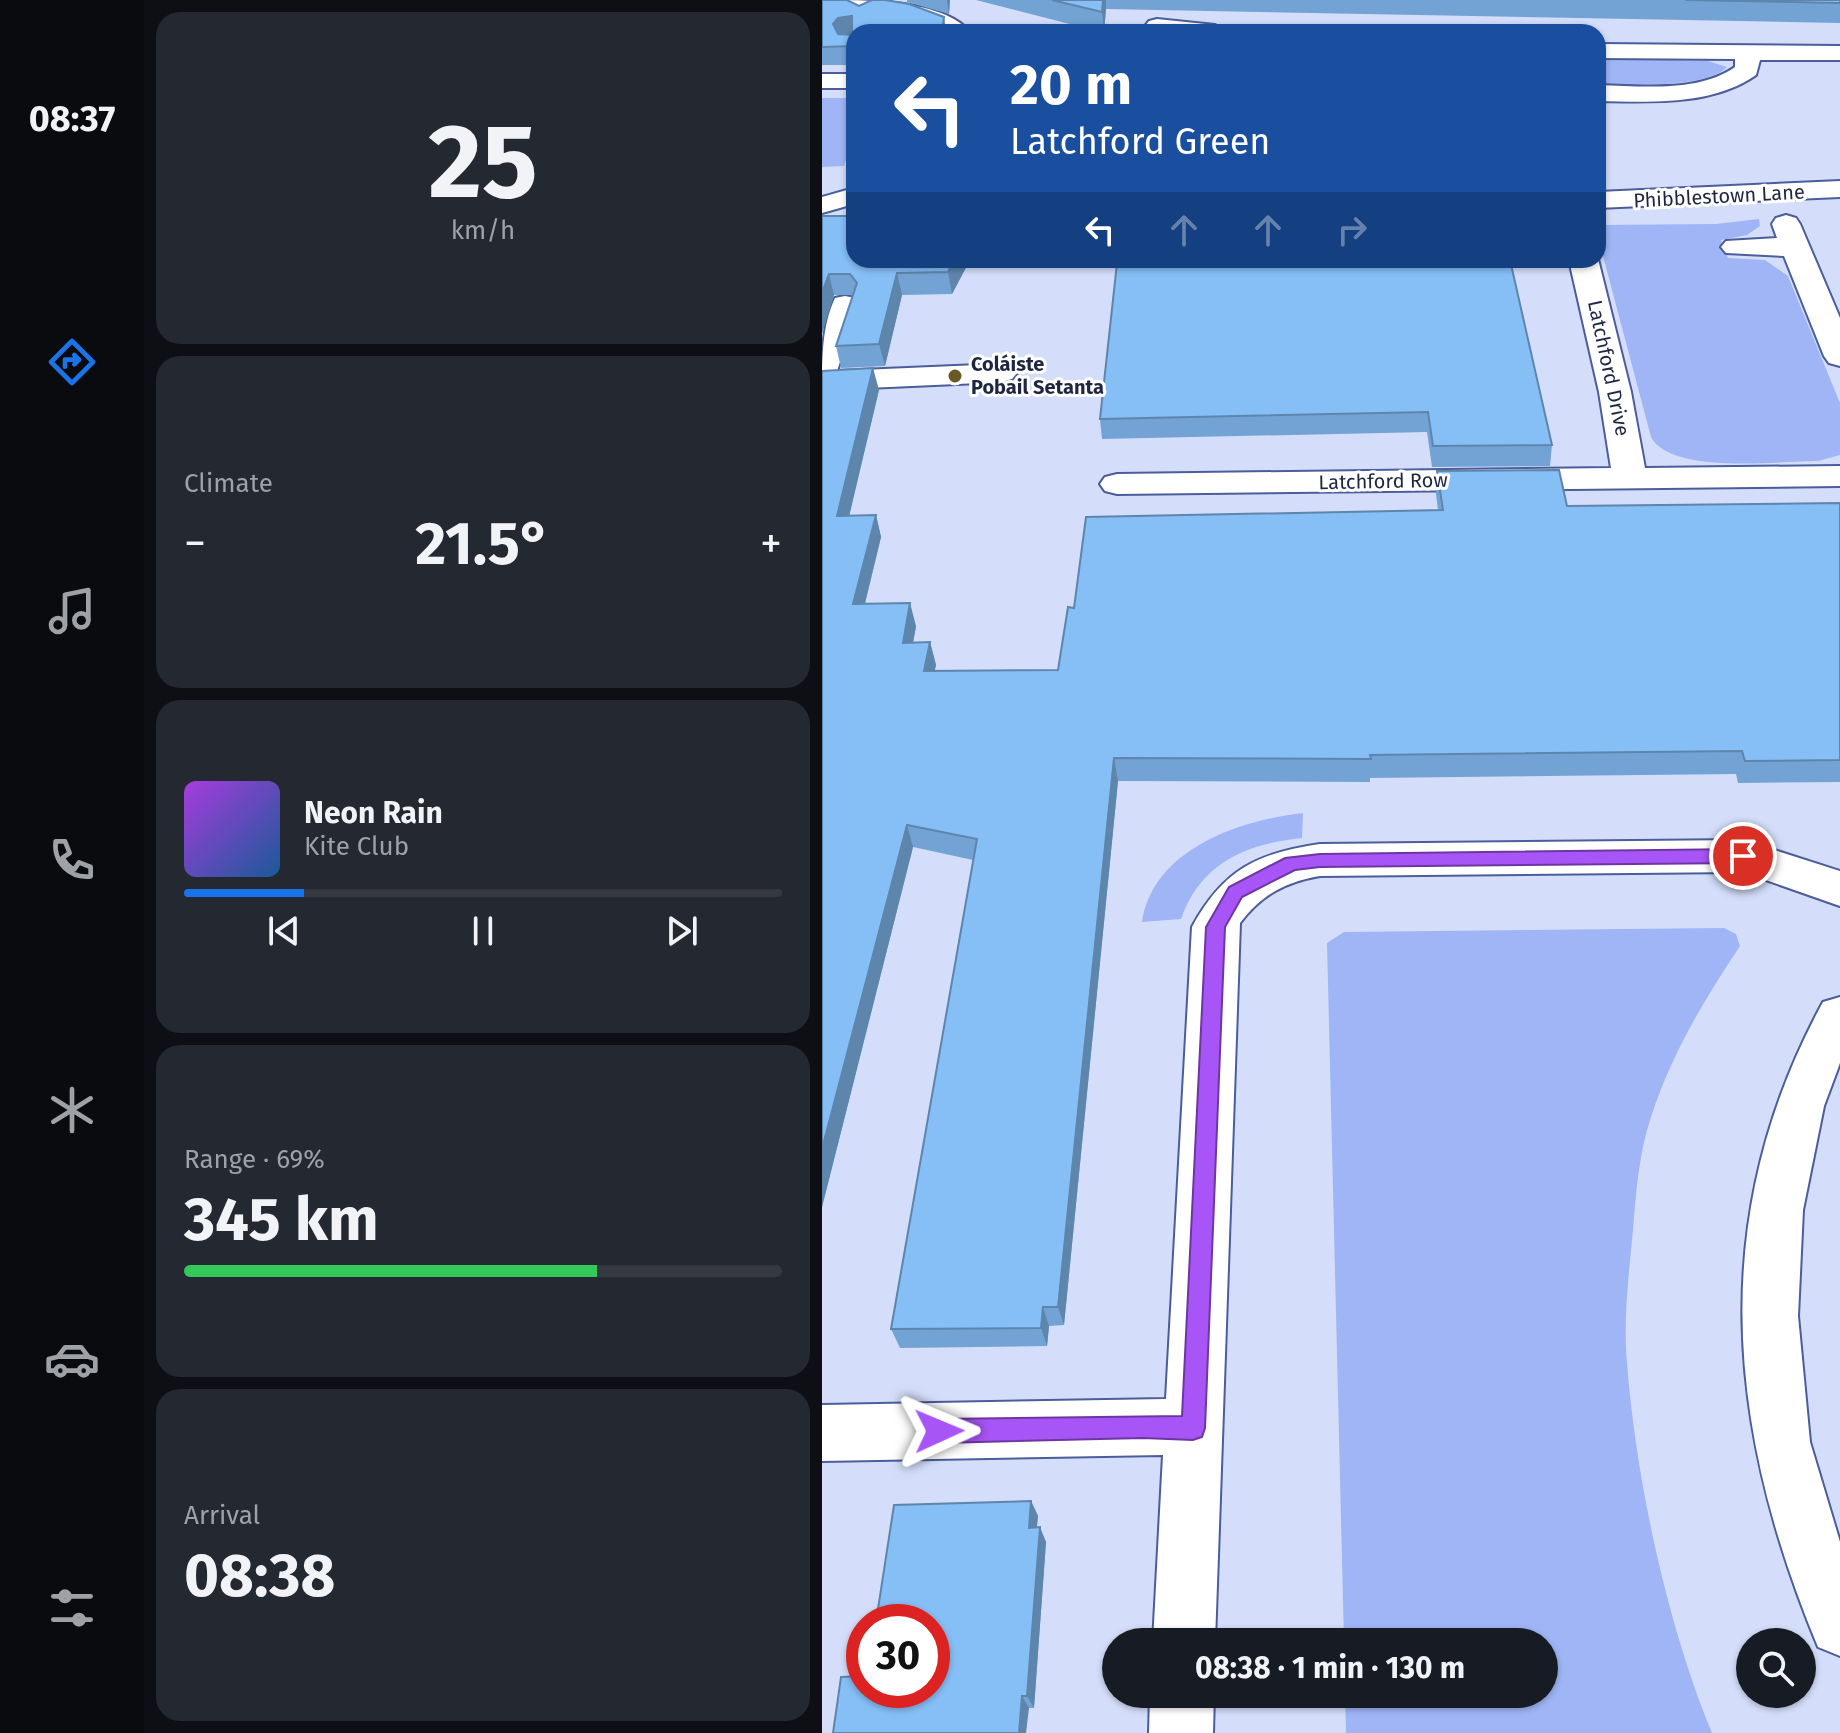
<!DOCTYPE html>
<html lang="en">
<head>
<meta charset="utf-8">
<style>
  :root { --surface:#171b24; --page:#242831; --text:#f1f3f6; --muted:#9ea1a6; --line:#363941; --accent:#1a73e8 }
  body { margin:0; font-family:"Fira Sans",sans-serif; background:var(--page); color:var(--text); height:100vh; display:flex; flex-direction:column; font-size:30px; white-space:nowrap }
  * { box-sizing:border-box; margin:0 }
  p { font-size:26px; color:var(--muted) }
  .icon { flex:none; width:44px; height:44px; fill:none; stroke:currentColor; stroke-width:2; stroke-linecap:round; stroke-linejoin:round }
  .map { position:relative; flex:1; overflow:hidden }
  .panel { display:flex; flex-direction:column; gap:12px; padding:12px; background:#0d0f14; width:678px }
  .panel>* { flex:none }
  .top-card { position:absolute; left:24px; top:24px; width:760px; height:244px; border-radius:24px; box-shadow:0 2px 6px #0004; background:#1a4fa0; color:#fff; overflow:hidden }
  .tools { position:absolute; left:914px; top:1628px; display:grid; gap:16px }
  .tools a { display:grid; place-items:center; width:80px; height:80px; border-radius:50%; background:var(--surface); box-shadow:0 2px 6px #0004; font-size:40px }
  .speed { position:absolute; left:24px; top:1604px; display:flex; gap:16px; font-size:40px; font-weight:700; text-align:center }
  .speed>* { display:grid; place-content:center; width:104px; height:104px; border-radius:50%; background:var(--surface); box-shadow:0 2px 6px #0004; line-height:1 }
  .speed .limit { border:12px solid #d22; background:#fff; color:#111 }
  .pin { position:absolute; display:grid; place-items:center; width:68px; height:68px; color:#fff; margin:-34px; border:4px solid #fff; border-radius:50%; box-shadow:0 2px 8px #0007 }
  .me { position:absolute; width:88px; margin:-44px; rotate:89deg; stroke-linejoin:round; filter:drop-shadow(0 0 6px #0008) }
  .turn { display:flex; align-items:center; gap:28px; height:168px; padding:0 32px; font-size:36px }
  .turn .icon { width:104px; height:104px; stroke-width:2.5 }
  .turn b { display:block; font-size:56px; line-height:68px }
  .lanes { display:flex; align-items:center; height:76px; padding:0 32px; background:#0003; justify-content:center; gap:40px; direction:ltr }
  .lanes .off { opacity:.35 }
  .big { font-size:60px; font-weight:700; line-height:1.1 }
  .panel .tile { flex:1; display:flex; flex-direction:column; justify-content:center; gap:12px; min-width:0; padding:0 28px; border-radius:24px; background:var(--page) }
  .panel .dial { align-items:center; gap:0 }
  .dial b { font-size:104px; line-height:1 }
  .song { display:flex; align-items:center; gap:24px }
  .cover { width:96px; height:96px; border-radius:12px; background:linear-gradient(135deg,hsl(280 70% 55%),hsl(210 70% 35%)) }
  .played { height:8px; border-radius:4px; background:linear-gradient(90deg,var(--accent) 20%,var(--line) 20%) }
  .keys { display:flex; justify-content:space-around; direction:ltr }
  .heat { display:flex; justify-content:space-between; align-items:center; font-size:44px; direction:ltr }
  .charge { height:12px; border-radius:6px; background:linear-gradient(90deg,#34c759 69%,var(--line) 0) }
  .trip { position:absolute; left:280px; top:1628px; width:456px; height:80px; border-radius:40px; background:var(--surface); box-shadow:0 2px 6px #0004; font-weight:700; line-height:80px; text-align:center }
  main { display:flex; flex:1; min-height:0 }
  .menu { display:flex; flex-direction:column; width:144px; justify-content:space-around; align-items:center; background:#090b0e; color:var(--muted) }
  .menu .icon { width:56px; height:56px }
  .menu .current { color:var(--accent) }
  .menu b { font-size:36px; color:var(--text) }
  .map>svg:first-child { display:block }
</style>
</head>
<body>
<main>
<nav class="menu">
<b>08:37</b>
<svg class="icon current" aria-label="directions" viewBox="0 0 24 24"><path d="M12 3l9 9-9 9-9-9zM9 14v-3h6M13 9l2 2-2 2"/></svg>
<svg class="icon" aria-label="music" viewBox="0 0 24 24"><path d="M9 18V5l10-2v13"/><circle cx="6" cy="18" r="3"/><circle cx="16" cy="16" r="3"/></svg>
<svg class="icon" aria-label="phone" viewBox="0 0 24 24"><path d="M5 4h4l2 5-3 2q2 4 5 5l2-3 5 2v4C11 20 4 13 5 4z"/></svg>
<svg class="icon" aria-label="climate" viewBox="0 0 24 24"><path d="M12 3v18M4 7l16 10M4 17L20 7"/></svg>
<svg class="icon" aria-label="car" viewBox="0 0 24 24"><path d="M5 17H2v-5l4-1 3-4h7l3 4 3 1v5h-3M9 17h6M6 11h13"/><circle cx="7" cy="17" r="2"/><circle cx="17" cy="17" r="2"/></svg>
<svg class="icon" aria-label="filters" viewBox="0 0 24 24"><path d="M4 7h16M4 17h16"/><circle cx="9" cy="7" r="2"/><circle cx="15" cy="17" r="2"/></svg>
</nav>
<section class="panel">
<div class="tile dial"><b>25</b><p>km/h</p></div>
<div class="tile"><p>Climate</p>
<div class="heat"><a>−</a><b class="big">21.5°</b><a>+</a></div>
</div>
<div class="tile">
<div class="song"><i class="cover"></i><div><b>Neon Rain</b><p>Kite Club</p></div></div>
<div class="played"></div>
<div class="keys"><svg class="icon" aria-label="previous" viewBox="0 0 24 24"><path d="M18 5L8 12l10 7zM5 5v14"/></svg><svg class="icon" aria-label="pause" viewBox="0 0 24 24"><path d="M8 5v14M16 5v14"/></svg><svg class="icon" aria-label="next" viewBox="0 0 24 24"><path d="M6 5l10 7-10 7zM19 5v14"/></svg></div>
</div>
<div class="tile"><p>Range · 69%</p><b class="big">345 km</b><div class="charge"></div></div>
<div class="tile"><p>Arrival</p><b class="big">08:38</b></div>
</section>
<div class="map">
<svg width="1018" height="1733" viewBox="0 0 1018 1733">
  <rect width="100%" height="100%" fill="#d4defa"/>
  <g fill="#9fb5f6">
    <path d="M776,58L886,61L905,67C886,88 805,85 776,85Z"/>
    <path d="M0,98H32V137L22,166L0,167Z"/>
    <path d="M937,219L938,226L925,235L899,240L906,258L943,260L966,276L1018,403V455L996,461C957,461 849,475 829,437L781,256L776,251V225L894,224Z"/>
    <path d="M481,813L480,838C423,844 379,863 359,919L320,922C331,849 418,820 481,813Z"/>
    <path d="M902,928L914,934L918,946C882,1000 849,1055 829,1117C817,1153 814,1192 811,1230C807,1273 801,1319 805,1363C814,1480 845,1624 890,1733H524L523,1694H722V1642H522L505,943L522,932Z"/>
  </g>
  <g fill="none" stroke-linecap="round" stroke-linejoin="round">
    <defs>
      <g id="service">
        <rect x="0" y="74" width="32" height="14"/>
        <path d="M32,188V204L0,213V197Z"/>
        <path d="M23,296L33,298L37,304L15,371L180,364L190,367L195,373L190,379L180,382L0,390C0,359 0,325 13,298Z"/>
      </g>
      <g id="minor">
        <path d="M5,0C45,0 122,0 148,32H121L91,19L17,7Z"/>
        <path d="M335,19L393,25L405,32L327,31L323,26L327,21Z"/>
        <path d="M776,44L1018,46V60H938L934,75C890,106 827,102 776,101V85C819,86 876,93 913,67V59L776,58Z"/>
        <path d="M1018,181V197L776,208V192Z"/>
        <path d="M964,215L974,218L978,224L1018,318V366L1007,363L1002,356L962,256L904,253L899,247L904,241L955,238L950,224L954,218Z"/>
        <path d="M776,259L809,392L823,468L1018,466V486L295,494L283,491L278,484L283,477L295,474L789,468L777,392L747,260Z"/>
        <path d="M921,840L1018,871V906L921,872L498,876C463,882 439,895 418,923L393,1642H331L341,1455L0,1461V1405L344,1399L370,927C401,870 435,853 498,844Z"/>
        <path d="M1018,997V1063L1002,1106L981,1210L976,1316L988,1442L1018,1542V1656L996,1647C905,1428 884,1217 1001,1002Z"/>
        <path d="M328,1694H392L391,1733H327Z"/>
      </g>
    </defs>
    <use href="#service" stroke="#4b5d9a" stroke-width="4"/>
    <use href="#minor" stroke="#4b5d9a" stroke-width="4"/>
    <use href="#service" fill="#fff" fill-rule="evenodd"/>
    <use href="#minor" fill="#fff" fill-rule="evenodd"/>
  </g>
  <g fill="#73a3d4">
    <path d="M0,0L37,6L32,32V65H0Z"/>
    <path d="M85,0H128L127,14L85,2Z"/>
    <path d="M154,0H1018V23L284,9L282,32H279Z"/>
    <path d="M0,216L148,260L130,294L80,295L63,366L19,368L14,346L31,295H12L0,330Z"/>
    <path d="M549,260H688L730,445L728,466L610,467L605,432L280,439L278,419L549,262Z"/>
    <path d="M0,371L57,390L27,515H54L59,537L43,604L94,626L91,643L108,642L114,665L112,671L236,670L252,608L616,510L614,494L615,471L745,506L1018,503V782L916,783L914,774L548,778V782L296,781L242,1325L227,1326L225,1346L78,1348L69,1329L151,860L91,847L0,1207Z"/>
    <path d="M209,1501L216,1516L215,1527L224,1542L212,1708H207L42,1690Z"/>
  </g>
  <g fill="#5e85ac">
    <path d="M125,0H128L127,14Z"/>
    <path d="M281,0H284V9L282,32L280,12Z"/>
    <path d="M30,16L32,35L15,42L11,24L16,18Z"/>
    <path d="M122,17L124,32H120Z"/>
    <path d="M132,260H148L130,294L126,272Z"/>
    <path d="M75,273L80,295L63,366L57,344Z"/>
    <path d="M7,274L12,295L0,334V293Z"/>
    <path d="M51,368L57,390L22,538L15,516Z"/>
    <path d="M54,515L59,537L37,627L31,604Z"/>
    <path d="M88,603L94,626L87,665L81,643Z"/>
    <path d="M108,642L114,665L108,693L102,671Z"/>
    <path d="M292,758L296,781L242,1325L236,1307Z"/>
    <path d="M85,825L91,847L0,1207V1149Z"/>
    <path d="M221,1307L227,1326L225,1346L219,1328Z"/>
    <path d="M209,1501L216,1516L213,1543L207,1528Z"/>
    <path d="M218,1527L224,1542L212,1708L205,1696Z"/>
    <path d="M200,1696L207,1708L204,1733H197Z"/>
  </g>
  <g fill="#86bef6" stroke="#5e85ac" stroke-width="2" fill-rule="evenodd">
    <path d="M0,0H25L37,6L50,0H63L87,4L122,17L120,32H32V46L0,47ZM30,16V35L16,34L11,24L16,18Z"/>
    <path d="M230,0H281L280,12Z"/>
    <path d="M863,0H1018V3Z"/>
    <path d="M0,216H32V260H132L126,272L75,273L57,344L14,346L35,283L28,274H7L0,293Z"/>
    <path d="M551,260H688L730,445L611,446L606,412L278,419L295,263L334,266L338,262H551Z"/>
    <path d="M51,368L15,516L54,515L31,604L88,603L81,643L108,642L102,671L236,670L246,607L252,608L264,517L621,510L615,471L737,470L745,506L1018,503V760L923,761L920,751L548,755L549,759L292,758L236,1307H221L219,1328L69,1329L155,839L85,825L0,1149V371Z"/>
    <path d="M209,1501L207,1528L218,1527L205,1696H200L197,1733H11L19,1677L42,1676V1690H110V1622H54L72,1505Z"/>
  </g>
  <path fill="#a855f7" stroke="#6d37a1" stroke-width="2" d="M921,849L930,856L921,863L498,867L473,870L420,897L403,927L383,1428L380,1437L371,1440L321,1438L117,1443L108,1439L105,1431L108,1422L117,1419L360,1416L384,927L407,887L463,858L498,854Z"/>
  <circle fill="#6a5927" stroke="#fff" stroke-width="3" cx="133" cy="376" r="8"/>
  <g text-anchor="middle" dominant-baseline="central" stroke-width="6" stroke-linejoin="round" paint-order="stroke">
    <g font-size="20" fill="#1e2640" stroke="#fff">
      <text transform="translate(897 196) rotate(-3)">Phibblestown Lane</text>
      <text transform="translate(787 368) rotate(78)">Latchford Drive</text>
      <text transform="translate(561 481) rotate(-1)">Latchford Row</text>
    </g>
    <g font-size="20" font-weight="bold" fill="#1e2640" stroke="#fff" text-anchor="start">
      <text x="149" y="364">Coláiste<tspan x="149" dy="23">Pobail Setanta</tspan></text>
    </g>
  </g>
</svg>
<div class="tools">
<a><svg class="icon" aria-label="search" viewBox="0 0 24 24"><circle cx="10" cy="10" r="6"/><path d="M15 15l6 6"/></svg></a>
</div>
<div class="speed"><div class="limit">30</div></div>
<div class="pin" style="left:921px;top:856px;background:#d93025"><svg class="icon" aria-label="arrive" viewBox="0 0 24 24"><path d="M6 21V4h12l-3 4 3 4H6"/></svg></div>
<svg class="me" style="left:117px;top:1431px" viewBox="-20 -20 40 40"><path d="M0-17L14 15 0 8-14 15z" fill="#a855f7" stroke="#fff" stroke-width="4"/></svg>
<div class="trip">08:38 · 1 min · 130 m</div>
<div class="top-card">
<div class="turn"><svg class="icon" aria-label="left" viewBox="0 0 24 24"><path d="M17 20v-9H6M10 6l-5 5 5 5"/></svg><div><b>20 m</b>Latchford Green</div></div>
<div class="lanes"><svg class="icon" aria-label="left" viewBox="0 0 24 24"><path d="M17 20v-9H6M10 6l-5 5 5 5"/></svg><svg class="icon off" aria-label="ahead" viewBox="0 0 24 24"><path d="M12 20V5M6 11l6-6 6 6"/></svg><svg class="icon off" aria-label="ahead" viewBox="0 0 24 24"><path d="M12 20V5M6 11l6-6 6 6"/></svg><svg class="icon off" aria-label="right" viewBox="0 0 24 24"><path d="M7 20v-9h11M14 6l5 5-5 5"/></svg></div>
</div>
</div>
</main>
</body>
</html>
